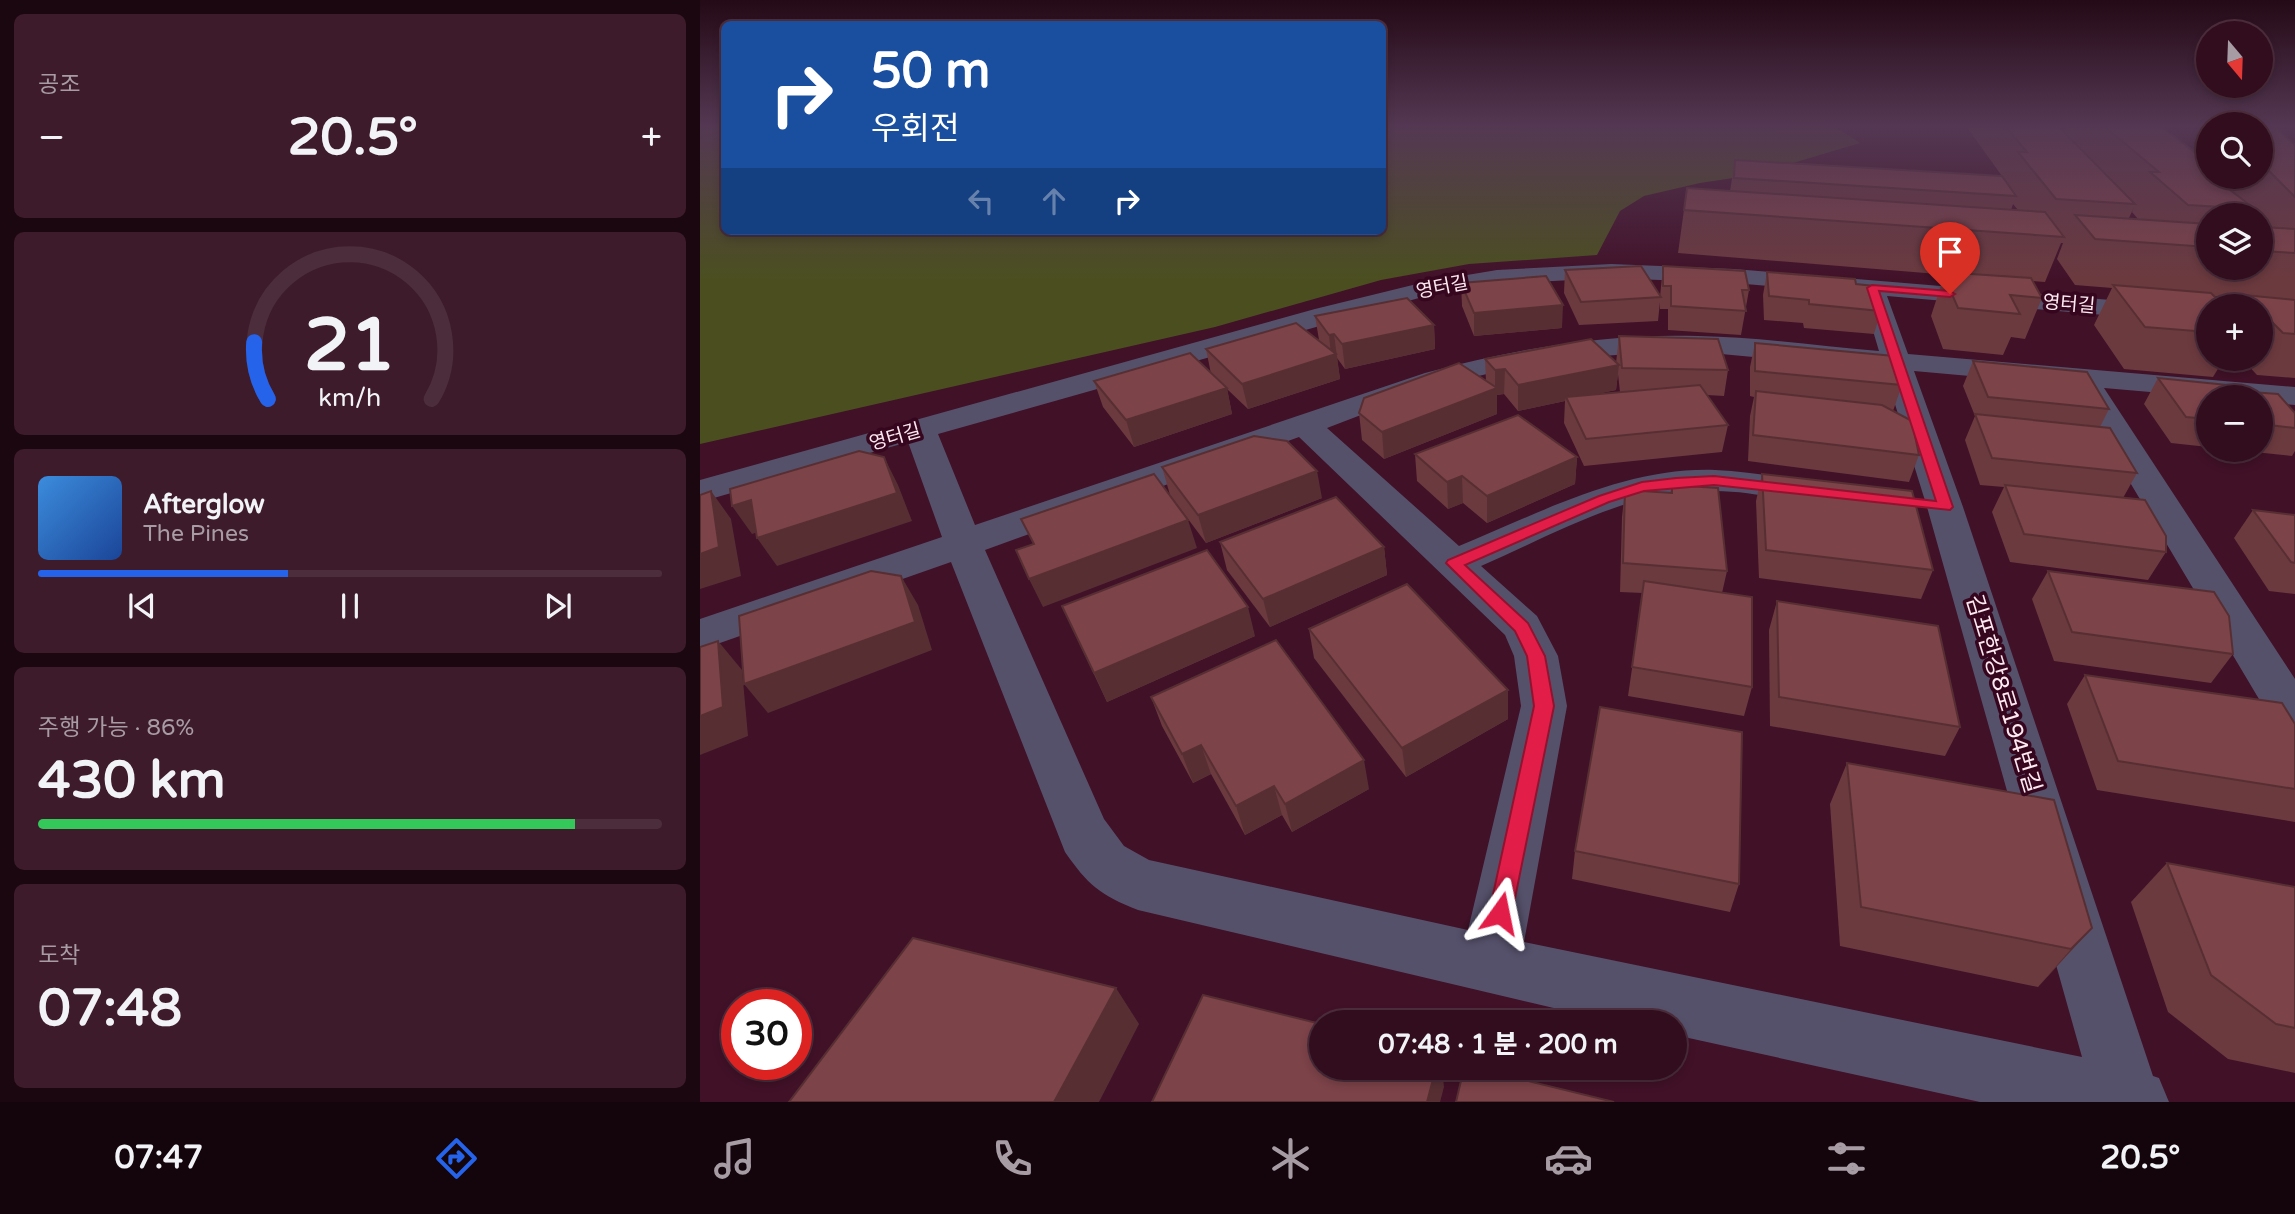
<!DOCTYPE html>
<html lang="ko">
<head>
<meta charset="utf-8">
<style>
  :root { --surface:#310d1e; --page:#3d1b2b; --text:#f1f3f6; --muted:#a89ca4; --line:#4c2d3c; --accent:#2563eb }
  body { margin:0; font-family:"Varela Round","Noto Sans KR",sans-serif; background:var(--page); color:var(--text); height:100vh; display:flex; flex-direction:column; font-size:26px; white-space:nowrap }
  * { box-sizing:border-box; margin:0 }
  p { font-size:23px; color:var(--muted) }
  .icon { flex:none; width:38px; height:38px; fill:none; stroke:currentColor; stroke-width:2; stroke-linecap:round; stroke-linejoin:round }
  .map { position:relative; flex:1; overflow:hidden }
  .details { display:flex; flex-direction:column; gap:14px; padding:14px; background:#1b0710; width:700px }
  .details>* { flex:none }
  .top-card { position:absolute; left:21px; top:21px; width:665px; height:214px; border-radius:10px; box-shadow:0 4px 10px #0003,0 0 0 2px var(--line); background:#1a4fa0; color:#fff; overflow:hidden }
  .needle { width:46px; rotate:161deg }
  .fabs { position:absolute; left:1496px; top:21px; display:grid; gap:14px }
  .fabs a { display:grid; place-items:center; width:77px; height:77px; border-radius:50%; background:var(--surface); box-shadow:0 4px 10px #0003,0 0 0 2px var(--line); font-size:35px }
  .speed { position:absolute; left:21px; top:989px; display:flex; gap:14px; font-size:35px; font-weight:700; text-align:center }
  .speed>* { display:grid; place-content:center; width:91px; height:91px; border-radius:50%; background:var(--surface); box-shadow:0 4px 10px #0003,0 0 0 2px var(--line); line-height:1 }
  .speed .limit { border:10px solid #d22; background:#fff; color:#111 }
  .pin { position:absolute; display:grid; place-items:center; width:60px; height:60px; color:#fff; margin:-72px -30px; border-radius:50% 50% 50% 0; rotate:-45deg; box-shadow:0 0 7px #0007 }
  .pin .icon { rotate:45deg }
  .me { position:absolute; width:77px; margin:-38px; rotate:12deg; stroke-linejoin:round; filter:drop-shadow(0 0 5px #0008) }
  .turn { display:flex; align-items:center; gap:24px; height:147px; padding:0 35px; font-size:32px }
  .turn .icon { width:91px; height:91px; stroke-width:2.5 }
  .turn b { display:block; font-size:49px; line-height:60px }
  .lanes { display:flex; align-items:center; height:66px; padding:0 35px; background:#0003; justify-content:center; gap:35px; direction:ltr }
  .lanes .off { opacity:.35 }
  .big { font-size:52px; font-weight:800; line-height:1.1 }
  .details .widget { flex:1; display:flex; flex-direction:column; justify-content:center; gap:10px; min-width:0; padding:0 24px; border-radius:10px; background:var(--page) }
  .details .dial { align-items:center; gap:0 }
  .dial svg { height:182px; overflow:visible; fill:none; stroke:var(--line); stroke-width:7; stroke-linecap:round; text-anchor:middle }
  .dial text { fill:var(--text); stroke:none }
  .song { display:flex; align-items:center; gap:21px }
  .cover { width:84px; height:84px; border-radius:10px; background:linear-gradient(135deg,hsl(210 70% 55%),hsl(220 70% 35%)) }
  .played { height:7px; border-radius:4px; background:linear-gradient(90deg,var(--accent) 40%,var(--line) 40%) }
  .keys { display:flex; justify-content:space-around; direction:ltr }
  .heat { display:flex; justify-content:space-between; align-items:center; font-size:38px; direction:ltr }
  .charge { height:10px; border-radius:5px; background:linear-gradient(90deg,#34c759 86%,var(--line) 0) }
  .trip { position:absolute; left:609px; top:1010px; width:378px; height:70px; border-radius:35px; background:var(--surface); box-shadow:0 4px 10px #0003,0 0 0 2px var(--line); font-weight:800; line-height:70px; text-align:center }
  .menu { display:flex; height:112px; justify-content:space-around; align-items:center; background:#14050c; color:var(--muted) }
  .menu .icon { width:49px; height:49px }
  .menu .on { color:var(--accent) }
  .menu b { font-size:32px; color:var(--text) }
  main { display:flex; flex:1; min-height:0 }
  .map>svg:first-child { display:block }
</style>
</head>
<body>
<main>
<section class="details">
<div class="widget"><p>공조</p>
<div class="heat"><a>−</a><b class="big">20.5°</b><a>+</a></div>
</div>
<div class="widget dial"><svg viewBox="0 0 100 80">
<path d="M14 69A42 42 0 1 1 86 69"/>
<path d="M14 69A42 42 0 0 1 8 44" stroke="#2563eb"/>
<text x="50" y="56" font-size="32" font-weight="700">21</text>
<text x="50" y="72" font-size="11">km/h</text>
</svg></div>
<div class="widget">
<div class="song"><i class="cover"></i><div><b>Afterglow</b><p>The Pines</p></div></div>
<div class="played"></div>
<div class="keys"><svg class="icon" aria-label="previous" viewBox="0 0 24 24"><path d="M18 5L8 12l10 7zM5 5v14"/></svg><svg class="icon" aria-label="pause" viewBox="0 0 24 24"><path d="M8 5v14M16 5v14"/></svg><svg class="icon" aria-label="next" viewBox="0 0 24 24"><path d="M6 5l10 7-10 7zM19 5v14"/></svg></div>
</div>
<div class="widget"><p>주행 가능 · 86%</p><b class="big">430 km</b><div class="charge"></div></div>
<div class="widget"><p>도착</p><b class="big">07:48</b></div>
</section>
<div class="map">
<svg width="1595" height="1102" viewBox="0 0 1595 1102">
  <rect width="100%" height="100%" fill="#411128"/>
  <path fill="#4b4f20" d="M0,126H24V231H682L683,126H1134L1160,143L1053,175L1000,183L944,196L920,211L897,255L769,264L681,280L515,327L0,444Z"/>
  <g fill="none" stroke-linecap="round" stroke-linejoin="round">
    <path fill="#56516b" fill-rule="evenodd" d="M911,264L1034,269L1508,308V324L1187,296L1208,354L1595,387V405L1561,402V397H1508L1404,388L1595,679V737L1578,731L1372,385L1214,371L1263,507L1453,1076L1459,1078L1469,1102H1280L975,1035V1022H913L438,910C400,895 388,885 365,852L251,562L0,650V619L242,537L208,442L0,502V480L615,309L725,282L797,270ZM911,278L1034,283L1162,294L1179,351C1119,346 1058,337 998,336C906,333 814,349 725,373L275,525L238,434L726,296L797,284ZM966,352H1000L1184,369L1227,507L1382,1057L824,942L867,706L858,656L837,616L781,566C855,534 931,488 1015,491C1047,491 1079,499 1111,503L1124,500L1129,492L1124,484L1111,481C1079,478 1047,471 1015,470C924,467 840,513 759,546L627,428C667,413 707,396 748,384C819,364 892,355 966,352ZM599,437L805,635L814,656L821,706L768,930L449,860L424,846L404,819L285,550Z"/>
  </g>
  <g fill="#6b3a3f" fill-rule="evenodd">
    <path d="M1266,126H1358L1364,131L1366,126H1460L1503,158L1497,151L1500,144L1498,141L1502,133L1500,131L1502,126H1508V177H1561V126H1576L1575,128L1595,145V378L1557,375L1542,359H1561V306H1538L1543,298L1514,296L1508,306V359H1524L1513,377L1424,369L1394,325L1412,288L1375,285L1357,259L1363,243H1361L1345,282L1332,281L1342,298L1325,339L1311,337L1303,355L1243,349L1231,316L1244,276L1250,275L978,253L987,188L1030,191L1035,160L1307,183ZM1313,204L1318,210H1311ZM1434,207L1432,212L1438,219L1429,218ZM1508,215H1561V268H1508Z"/>
    <path d="M963,266L1049,290L1041,335L968,330V309H960V302L958,321L879,325L864,293L865,270L960,297Z"/>
    <path d="M1067,272L1156,284L1181,311L1174,334L1104,328L1103,323L1064,320L1063,295Z"/>
    <path d="M761,283L862,328L774,336L762,306Z"/>
    <path d="M615,316L734,325L735,349L645,369L637,358L640,379L548,409L527,389L532,414L434,447L403,407L394,381L511,374L506,349L619,340Z"/>
    <path d="M919,336L1028,370L1024,396L1007,395L1028,425L1022,452L884,466L864,423L865,401L818,411L804,394L797,395V414L684,459L662,440L659,413L786,381L785,359L916,363ZM918,374L920,392L896,394L916,390Z"/>
    <path d="M1055,343L1202,385L1193,411L1219,455L1209,482L1048,461L1050,416L1054,397L1050,396V367Z"/>
    <path d="M1273,361L1409,409L1400,427L1437,473L1423,498L1466,552L1448,580L1310,562L1292,512L1304,487L1280,485L1265,440L1275,416L1263,386Z"/>
    <path d="M1458,378L1547,387L1551,392L1578,394L1595,413V451L1592,456L1535,450H1561V397H1508V447L1471,443L1444,404Z"/>
    <path d="M715,454L877,457L875,484L787,523L763,503L748,509L717,481Z"/>
    <path d="M462,467L622,498L506,543L470,495Z"/>
    <path d="M1062,474L1233,570L1221,599L1059,578L1056,501Z"/>
    <path d="M972,485L1027,571L1022,593L1052,687L1044,716L928,696L943,593L920,592L922,517L925,490L970,493Z"/>
    <path d="M1553,510L1595,515V594L1569,591L1534,538Z"/>
    <path d="M520,542L684,547L687,575L570,627L527,570Z"/>
    <path d="M1348,571L1533,654L1511,683L1354,661L1332,599Z"/>
    <path d="M1077,601L1260,727L1245,756L1070,726L1069,630Z"/>
    <path d="M362,606L555,636L407,702Z"/>
    <path d="M609,629L808,690V719L706,777L614,658Z"/>
    <path d="M1385,675L1595,724V822L1397,790L1367,704Z"/>
    <path d="M451,697L669,789L592,832L582,815L545,835L511,774L493,783L462,726Z"/>
    <path d="M1147,763L1392,928L1338,987L1140,946L1130,804Z"/>
    <path d="M875,851L1039,884L1030,912L872,879Z"/>
    <path d="M1467,863L1595,887V1073L1528,1059L1468,1012L1431,902Z"/>
  </g>
  <g fill="#572f33">
    <path d="M863,305L862,328L774,336V313Z"/>
    <path d="M734,325L735,349L645,369L642,344Z"/>
    <path d="M634,334L640,379L548,409L542,384L631,355L629,335Z"/>
    <path d="M919,365L916,390L867,400L866,397L865,401L818,411V385Z"/>
    <path d="M805,369L804,394L797,395V414L684,459L682,432L795,389V370Z"/>
    <path d="M527,388L532,414L434,447L426,420Z"/>
    <path d="M184,457L198,485L212,521L77,566L57,538Z"/>
    <path d="M877,457L875,484L787,523V496Z"/>
    <path d="M617,471L622,498L506,543L498,515Z"/>
    <path d="M762,476L763,503L748,509L747,482Z"/>
    <path d="M11,491L31,519L41,576L0,589V554Z"/>
    <path d="M51,500L70,528L52,534L32,506Z"/>
    <path d="M488,520L497,548L343,607L329,579Z"/>
    <path d="M684,547L687,575L570,627L563,599Z"/>
    <path d="M201,576L218,605L232,650L68,713L44,684Z"/>
    <path d="M548,607L555,636L407,702L394,673Z"/>
    <path d="M18,641L42,670L48,736L0,755V716Z"/>
    <path d="M808,690V719L706,777L702,748Z"/>
    <path d="M501,745L511,774L493,783L482,754Z"/>
    <path d="M664,760L669,789L592,832L585,804Z"/>
    <path d="M574,786L582,815L545,835L536,806Z"/>
    <path d="M1392,928L1358,965L1338,987L1371,949Z"/>
    <path d="M416,988L439,1024L399,1102H354Z"/>
    <path d="M736,1068H742L744,1087L740,1102H727Z"/>
  </g>
  <g fill="#7c4349" stroke="#572f33" stroke-width="2">
    <path d="M1305,126H1358L1435,204L1356,199L1318,152H1327Z"/>
    <path d="M1404,126H1460L1508,162V177H1513L1555,209L1488,205L1450,172H1459Z"/>
    <path d="M1561,126H1573L1595,145V197L1561,163Z"/>
    <path d="M1035,160L1302,176L1316,196L1034,178Z"/>
    <path d="M987,188L1345,212L1364,237L984,210Z"/>
    <path d="M1375,215L1508,224V247L1395,239Z"/>
    <path d="M1561,227L1595,229V253L1561,251Z"/>
    <path d="M941,266L961,297L881,302L865,270Z"/>
    <path d="M963,266L1045,271L1049,290H1042L1046,311L971,306V286H963Z"/>
    <path d="M1067,272L1155,279L1156,284L1174,286L1181,311L1109,304V300L1069,296Z"/>
    <path d="M1256,273L1331,278L1342,298L1310,295L1320,314L1258,308L1244,276Z"/>
    <path d="M846,276L863,305L774,313L761,283Z"/>
    <path d="M1413,285L1511,293L1524,306H1508V332L1445,327Z"/>
    <path d="M1544,295L1595,300V334L1583,333L1561,311V306H1556Z"/>
    <path d="M707,298L734,325L642,344L634,334L629,335L615,316Z"/>
    <path d="M596,323L636,354L542,384L506,349Z"/>
    <path d="M919,336L1018,339L1028,370L922,368Z"/>
    <path d="M891,339L919,365L818,385L805,369L795,370L785,359Z"/>
    <path d="M1055,343L1194,356L1202,385L1055,371Z"/>
    <path d="M490,353L527,388L426,420L394,381Z"/>
    <path d="M1273,361L1387,372L1409,409L1288,397Z"/>
    <path d="M759,363L797,388L682,432L659,413L664,398Z"/>
    <path d="M1458,378L1547,387L1551,392L1578,394L1595,413V428L1561,424V397H1508V419L1486,417Z"/>
    <path d="M1000,385L1028,425L886,439L866,397Z"/>
    <path d="M1056,391L1182,405L1212,421L1219,455L1053,435Z"/>
    <path d="M1275,414L1410,428L1437,473L1292,458Z"/>
    <path d="M818,415L877,457L787,496L762,476L747,482L715,454Z"/>
    <path d="M554,436L587,441L617,471L498,515L462,467Z"/>
    <path d="M159,451L184,457L197,493L57,538L51,500L32,506L30,489Z"/>
    <path d="M454,474L488,520L329,579L316,550L334,544L321,519Z"/>
    <path d="M1062,474L1212,491L1233,570L1066,550Z"/>
    <path d="M972,485L1018,488L1027,571L923,563L925,490L972,493Z"/>
    <path d="M1305,485L1445,500L1466,536V552L1324,534Z"/>
    <path d="M11,491L19,547L0,554V495Z"/>
    <path d="M636,497L684,547L563,599L520,542Z"/>
    <path d="M1553,510L1595,515V563L1591,562Z"/>
    <path d="M507,550L548,607L394,673L362,606Z"/>
    <path d="M171,571L201,576L215,622L44,684L39,616Z"/>
    <path d="M1348,571L1514,592L1529,616L1533,654L1372,632Z"/>
    <path d="M944,581L1052,597V687L932,667Z"/>
    <path d="M707,584L808,690L702,748L609,629Z"/>
    <path d="M1077,601L1238,626L1260,727L1079,697Z"/>
    <path d="M576,640L664,760L585,804L574,786L536,806L501,745L482,754L451,697Z"/>
    <path d="M18,641L23,707L0,716V647Z"/>
    <path d="M1385,675L1582,703L1595,724V789L1418,761Z"/>
    <path d="M900,707L1042,732L1039,884L875,851Z"/>
    <path d="M1147,763L1354,800L1392,928L1371,949L1161,907Z"/>
    <path d="M1467,863L1595,887V1028L1576,1024L1511,975Z"/>
    <path d="M213,938L416,988L354,1102H89Z"/>
    <path d="M503,995L621,1024V1068H736L727,1102H452Z"/>
    <path d="M764,1068H775L914,1102H756Z"/>
  </g>
  <linearGradient id="sky" x2="0" y2="1"><stop stop-color="#240916"/><stop offset="0.45" stop-color="#543853"/><stop offset="1" stop-color="#543853" stop-opacity="0"/></linearGradient>
  <rect width="1595" height="280" fill="url(#sky)"/>
  <path fill="#e11d48" stroke="#92132f" stroke-width="2" d="M1172,285L1250,291L1255,294L1250,297L1179,291L1253,507L1250,510L1014,485L944,491L909,502L765,565L828,623L845,656L854,706L812,913L809,921L800,925L792,921L789,913L834,706L827,656L815,631L746,563L748,560L899,496L942,482L976,478L1014,476L1236,501L1167,288Z"/>
  <g text-anchor="middle" dominant-baseline="central" stroke-width="7" stroke-linejoin="round" paint-order="stroke">
    <g font-size="19" fill="#fde9f0" stroke="#36061f">
      <text transform="translate(742 287) rotate(-11)">영터길</text>
      <text transform="translate(1369 304) rotate(5)">영터길</text>
      <text transform="translate(195 437) rotate(-16)">영터길</text>
    </g>
    <g font-size="23" fill="#fde9f0" stroke="#36061f">
      <text transform="translate(1303 694) rotate(73)">김포한강8로194번길</text>
    </g>
  </g>
</svg>
<div class="fabs">
<a><svg class="needle" viewBox="-14 -14 28 28"><path d="M0-13l5 13h-10z" fill="#e53935"/><path d="M0 13l5-13h-10z" fill="#a89ca4"/></svg></a>
<a><svg class="icon" aria-label="search" viewBox="0 0 24 24"><circle cx="10" cy="10" r="6"/><path d="M15 15l6 6"/></svg></a>
<a><svg class="icon" aria-label="layers" viewBox="0 0 24 24"><path d="M12 4l9 5-9 5-9-5zM3 14l9 5 9-5"/></svg></a>
<a>+</a>
<a>−</a>
</div>
<div class="speed"><div class="limit">30</div></div>
<div class="pin" style="left:1250px;top:294px;background:#d93025"><svg class="icon" aria-label="arrive" viewBox="0 0 24 24"><path d="M6 21V4h12l-3 4 3 4H6"/></svg></div>
<svg class="me" style="left:800px;top:913px" viewBox="-20 -20 40 40"><path d="M0-17L14 15 0 8-14 15z" fill="#e11d48" stroke="#fff" stroke-width="4"/></svg>
<div class="trip">07:48 · 1 분 · 200 m</div>
<div class="top-card">
<div class="turn"><svg class="icon" aria-label="right" viewBox="0 0 24 24"><path d="M7 20v-9h11M14 6l5 5-5 5"/></svg><div><b>50 m</b>우회전</div></div>
<div class="lanes"><svg class="icon off" aria-label="left" viewBox="0 0 24 24"><path d="M17 20v-9H6M10 6l-5 5 5 5"/></svg><svg class="icon off" aria-label="ahead" viewBox="0 0 24 24"><path d="M12 20V5M6 11l6-6 6 6"/></svg><svg class="icon" aria-label="right" viewBox="0 0 24 24"><path d="M7 20v-9h11M14 6l5 5-5 5"/></svg></div>
</div>
</div>
</main>
<nav class="menu">
<b>07:47</b>
<svg class="icon on" aria-label="directions" viewBox="0 0 24 24"><path d="M12 3l9 9-9 9-9-9zM9 14v-3h6M13 9l2 2-2 2"/></svg>
<svg class="icon" aria-label="music" viewBox="0 0 24 24"><path d="M9 18V5l10-2v13"/><circle cx="6" cy="18" r="3"/><circle cx="16" cy="16" r="3"/></svg>
<svg class="icon" aria-label="phone" viewBox="0 0 24 24"><path d="M5 4h4l2 5-3 2q2 4 5 5l2-3 5 2v4C11 20 4 13 5 4z"/></svg>
<svg class="icon" aria-label="climate" viewBox="0 0 24 24"><path d="M12 3v18M4 7l16 10M4 17L20 7"/></svg>
<svg class="icon" aria-label="car" viewBox="0 0 24 24"><path d="M5 17H2v-5l4-1 3-4h7l3 4 3 1v5h-3M9 17h6M6 11h13"/><circle cx="7" cy="17" r="2"/><circle cx="17" cy="17" r="2"/></svg>
<svg class="icon" aria-label="filters" viewBox="0 0 24 24"><path d="M4 7h16M4 17h16"/><circle cx="9" cy="7" r="2"/><circle cx="15" cy="17" r="2"/></svg>
<b>20.5°</b>
</nav>
</body>
</html>
